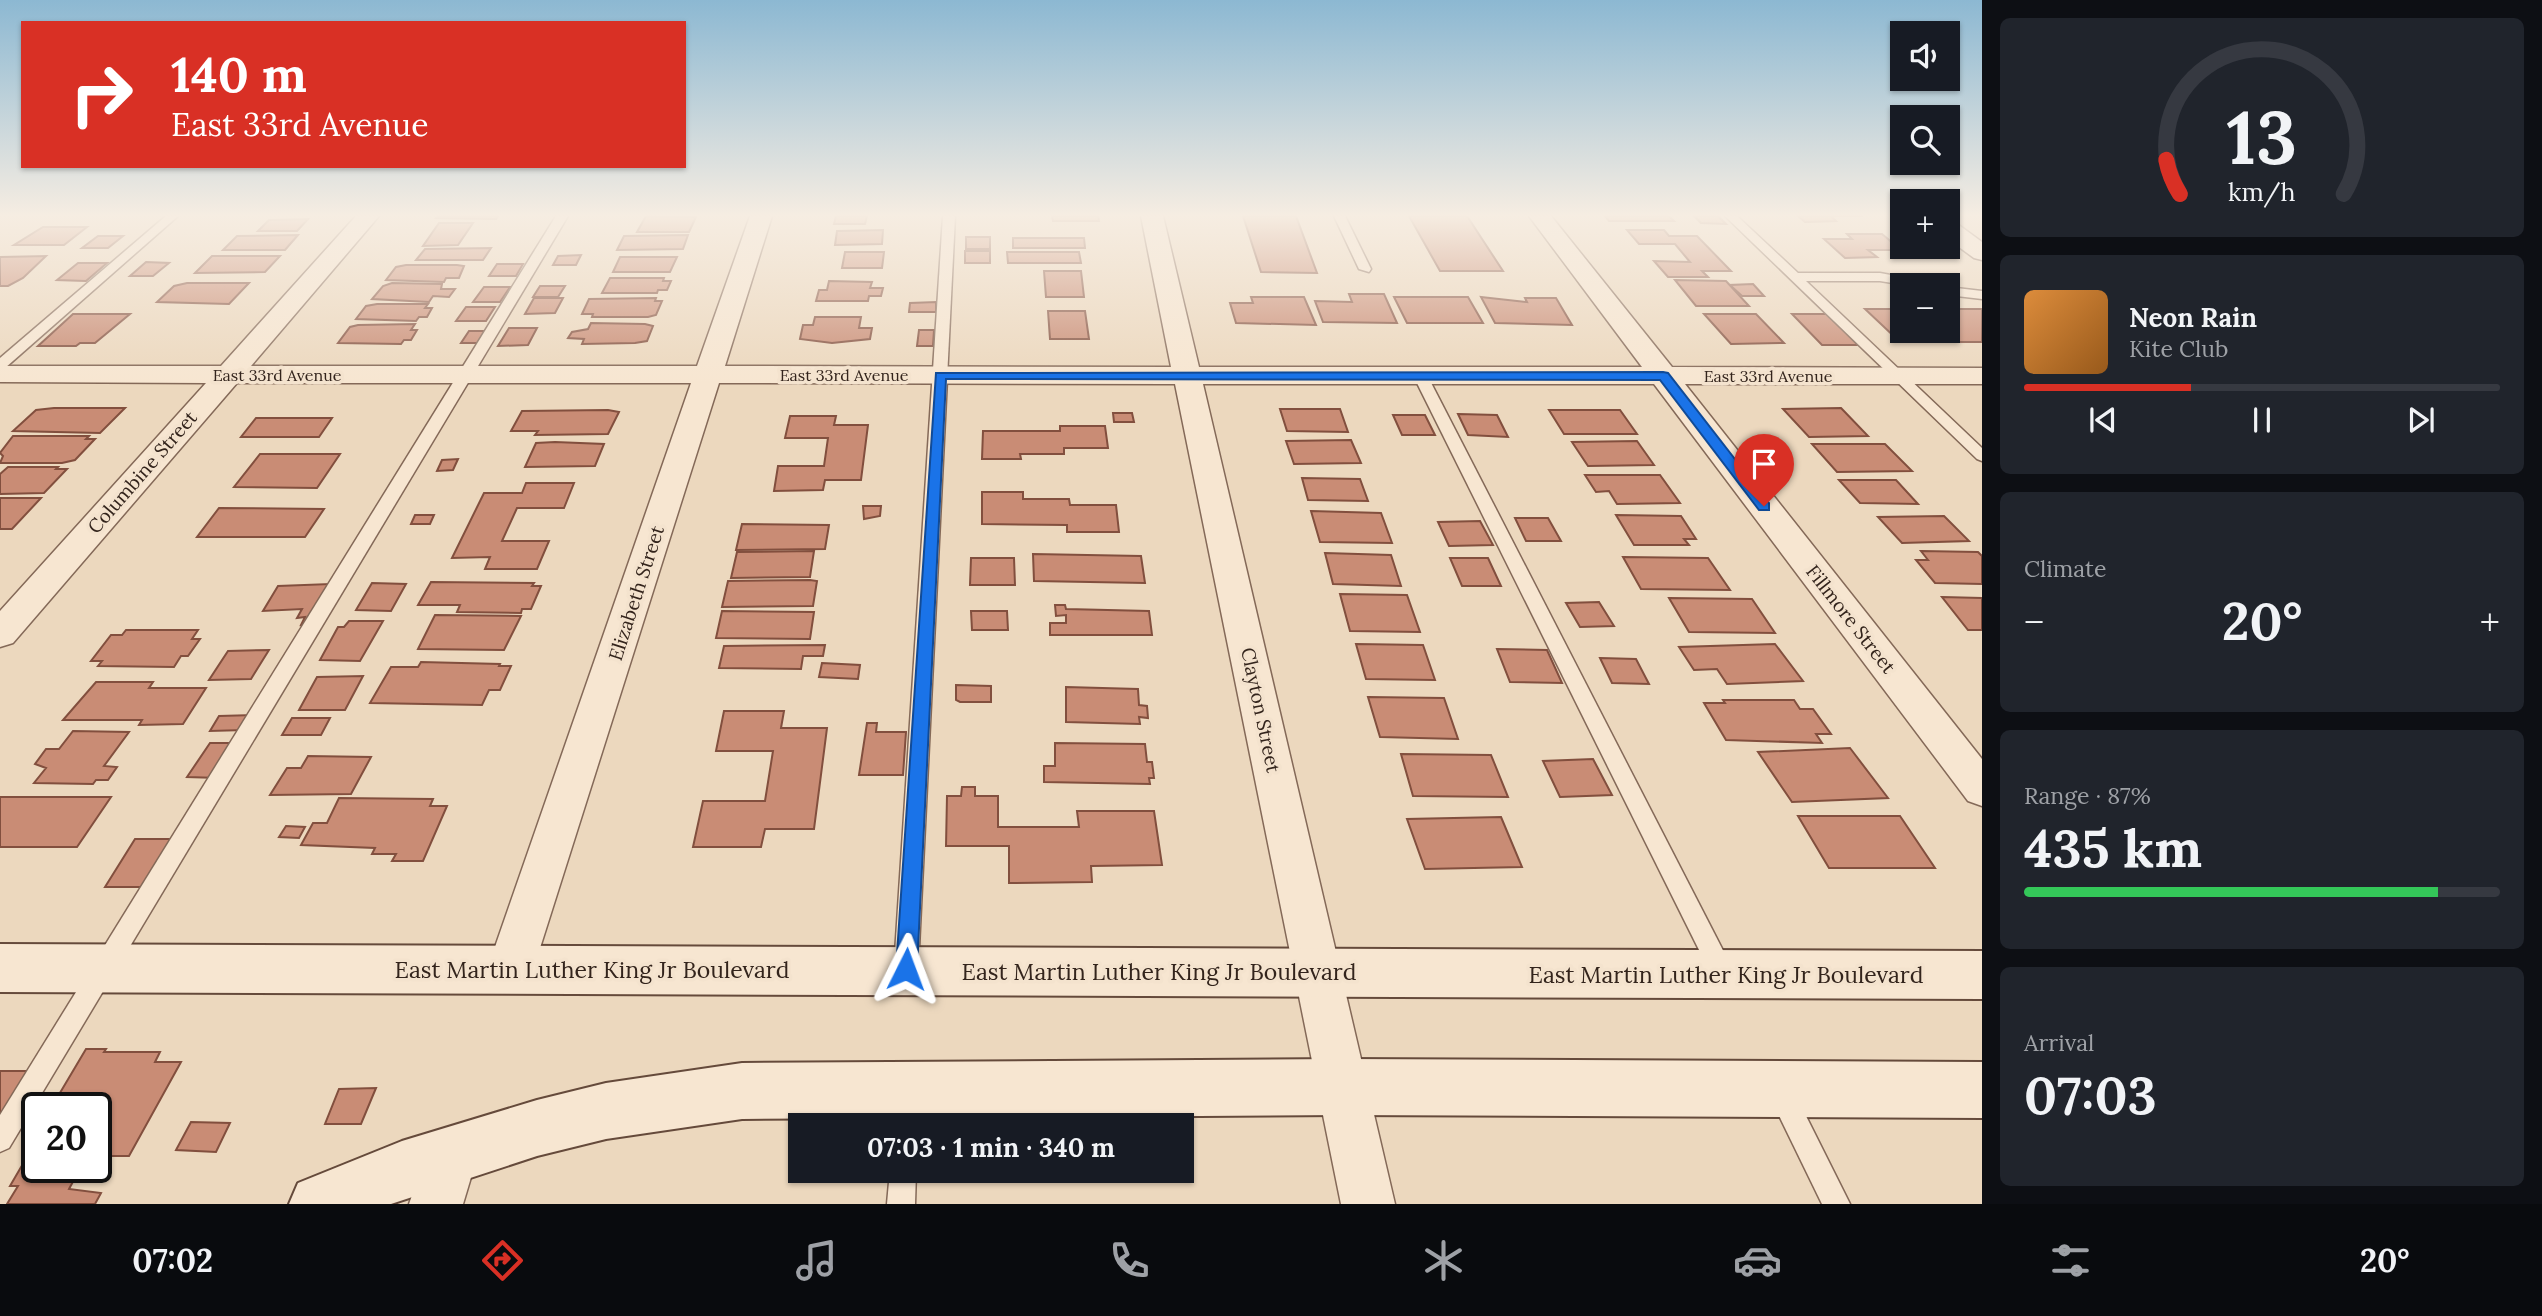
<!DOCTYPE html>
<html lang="en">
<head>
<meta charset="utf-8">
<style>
  :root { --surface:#171b24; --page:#20242c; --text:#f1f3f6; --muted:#9ea1a6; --line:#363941; --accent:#d93025 }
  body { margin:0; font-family:Lora,serif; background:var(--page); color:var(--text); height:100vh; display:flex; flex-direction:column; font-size:26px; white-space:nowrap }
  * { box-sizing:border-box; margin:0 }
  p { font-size:23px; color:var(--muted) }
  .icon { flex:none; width:38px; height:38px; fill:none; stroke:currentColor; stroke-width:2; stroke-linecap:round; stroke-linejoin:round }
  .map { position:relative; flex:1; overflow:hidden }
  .details { display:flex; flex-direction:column; gap:18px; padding:18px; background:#0d0f14; width:560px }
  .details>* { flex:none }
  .top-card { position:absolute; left:21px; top:21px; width:665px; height:147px; border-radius:0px; box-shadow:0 2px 5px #0004; background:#d93025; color:#fff; overflow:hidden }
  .fabs { position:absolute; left:1890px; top:21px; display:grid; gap:14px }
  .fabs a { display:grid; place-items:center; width:70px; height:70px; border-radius:0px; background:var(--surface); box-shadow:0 2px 5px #0004; font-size:35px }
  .speed { position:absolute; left:21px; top:1092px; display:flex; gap:14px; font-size:35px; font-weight:700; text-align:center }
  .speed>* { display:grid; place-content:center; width:91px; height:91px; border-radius:50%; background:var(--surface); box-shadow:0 2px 5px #0004; line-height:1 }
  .speed .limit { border:4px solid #111; border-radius:10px; background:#fff; color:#111 }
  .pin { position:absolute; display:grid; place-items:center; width:60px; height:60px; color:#fff; margin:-72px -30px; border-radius:50% 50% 50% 0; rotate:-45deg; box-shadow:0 0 7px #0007 }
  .pin .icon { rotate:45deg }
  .me { position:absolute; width:77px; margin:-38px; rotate:3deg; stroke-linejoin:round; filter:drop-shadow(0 0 5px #0008) }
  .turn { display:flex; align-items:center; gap:24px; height:147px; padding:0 35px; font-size:32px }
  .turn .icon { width:91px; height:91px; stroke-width:2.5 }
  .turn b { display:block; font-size:49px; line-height:60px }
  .big { font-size:52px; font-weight:700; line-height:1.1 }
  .details .card { flex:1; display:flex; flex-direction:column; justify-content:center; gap:10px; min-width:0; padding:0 24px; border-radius:10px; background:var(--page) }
  .details .dial { align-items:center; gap:0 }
  .dial svg { height:182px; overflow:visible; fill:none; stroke:var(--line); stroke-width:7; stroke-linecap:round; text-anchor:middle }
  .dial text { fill:var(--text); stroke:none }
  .song { display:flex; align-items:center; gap:21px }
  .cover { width:84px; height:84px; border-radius:10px; background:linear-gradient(135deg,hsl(30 70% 55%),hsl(30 70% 35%)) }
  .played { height:7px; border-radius:4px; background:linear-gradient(90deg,var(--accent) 35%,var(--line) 35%) }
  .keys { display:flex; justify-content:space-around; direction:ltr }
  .heat { display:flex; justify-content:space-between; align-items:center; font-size:38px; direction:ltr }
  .charge { height:10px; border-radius:5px; background:linear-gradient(90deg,#34c759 87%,var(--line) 0) }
  .trip { position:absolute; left:788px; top:1113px; width:406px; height:70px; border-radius:0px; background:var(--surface); box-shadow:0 2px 5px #0004; font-weight:700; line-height:70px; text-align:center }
  .tab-bar { display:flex; height:112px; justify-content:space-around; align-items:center; background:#090b0e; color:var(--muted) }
  .tab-bar .icon { width:49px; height:49px }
  .tab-bar .on { color:var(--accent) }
  .tab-bar b { font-size:32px; color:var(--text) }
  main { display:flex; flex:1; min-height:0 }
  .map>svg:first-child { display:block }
</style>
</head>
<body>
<main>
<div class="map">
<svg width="1982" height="1204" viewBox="0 0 1982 1204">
  <rect width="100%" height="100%" fill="#ecd8be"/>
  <g fill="#c98c75" stroke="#824f3e" stroke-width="2">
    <path d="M438,216H498L496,219L436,218Z"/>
    <path d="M646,216L696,217L689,232H637Z"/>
    <path d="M836,216H867L865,224H834Z"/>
    <path d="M1052,216H1098L1099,221H1053Z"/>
    <path d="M1243,216H1296L1317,273L1261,272Z"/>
    <path d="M1409,216H1467L1503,271H1440Z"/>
    <path d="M1605,216H1669L1674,221H1609Z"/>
    <path d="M1694,216H1718L1726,224L1701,223Z"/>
    <path d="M1798,216H1863H1831L1836,221L1805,222Z"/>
    <path d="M308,219L297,231H258L269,220Z"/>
    <path d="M439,223H473L458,245L423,246Z"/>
    <path d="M43,227H87L64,245H14Z"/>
    <path d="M883,230L882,244L835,245L837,231Z"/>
    <path d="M1627,230H1664L1669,236H1697L1731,271H1702L1708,277H1668L1654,261L1690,262L1675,244H1639Z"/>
    <path d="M1847,234H1882L1901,250H1868L1877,257L1845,258L1824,239H1852Z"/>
    <path d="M298,235L285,250H223L237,236Z"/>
    <path d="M688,235L683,249L617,250L624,236Z"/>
    <path d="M98,236H123L108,248H82Z"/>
    <rect x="966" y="237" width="24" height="12"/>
    <path d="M1013,238H1084L1085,248H1013Z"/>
    <path d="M491,248L483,260H416L425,249Z"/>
    <rect x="965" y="251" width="25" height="12"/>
    <path d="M845,252H884L882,268H842Z"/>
    <path d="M1007,252H1079L1081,263H1008Z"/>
    <path d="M581,255L576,265H553L558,256Z"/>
    <path d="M46,256L23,278L8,286H0V257Z"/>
    <path d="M212,256H280L265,272L195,273Z"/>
    <path d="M620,257H677L670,272H613Z"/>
    <path d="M146,262L169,263L153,276H130Z"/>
    <path d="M78,263H107L86,281L57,280Z"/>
    <path d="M497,264H523L516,276H489Z"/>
    <path d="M406,265H457L464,266L459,278H446L444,282L386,280L396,267Z"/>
    <path d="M1044,271H1081L1084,297H1046Z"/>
    <path d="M610,278H664L663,281H671L667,290H658L657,293H602Z"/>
    <path d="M1675,280L1726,281L1749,306H1696Z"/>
    <path d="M829,281L872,282L870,288H883L881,296H869L868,301H816L819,290H827Z"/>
    <path d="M187,283H249L229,304L157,302L174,286Z"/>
    <path d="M392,283L442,284L441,289H455L449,297L433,296L429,302L372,299L383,286Z"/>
    <path d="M1753,284L1764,296H1742L1730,285Z"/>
    <path d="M540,286H565L558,297H533Z"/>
    <path d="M484,287H510L500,302H473Z"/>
    <path d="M1349,294H1384L1397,323L1323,322L1315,301L1352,302Z"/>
    <path d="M1251,297H1304L1316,325L1236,323L1230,303H1253Z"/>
    <path d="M1394,297H1468L1483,323H1407Z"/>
    <path d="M1481,297L1527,302L1525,298H1556L1572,325L1495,323Z"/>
    <path d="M534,298H563L555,313L525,314Z"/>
    <path d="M656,298L655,301H662L656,315L648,317H592L593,314H582L589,299Z"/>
    <path d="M936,302V312H909L910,303Z"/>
    <path d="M377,304H428L425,308H432L427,317H419L416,321L356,319L366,306Z"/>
    <path d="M466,307H495L486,321H456Z"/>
    <path d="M1865,309H1902V331H1948V309H1982V342H1900Z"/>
    <path d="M1048,311H1085L1089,339H1050Z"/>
    <path d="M73,314H130L95,343H80L76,346H38Z"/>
    <path d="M1704,314H1756L1784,343L1731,344Z"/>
    <path d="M1792,314H1828L1858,345H1822Z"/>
    <path d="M815,317H861L859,328H872L870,339L832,343L800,339L803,325H813Z"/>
    <path d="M591,323L645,324L653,326L647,341L635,343L582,344L584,339L568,338L572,332L588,329Z"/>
    <path d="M415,324L411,330H417L411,340H404L401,344L338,343L350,327L358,325Z"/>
    <path d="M509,328H537L528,345L498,346Z"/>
    <path d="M919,330H934L933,346H917Z"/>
    <path d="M469,331H487L480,343H461Z"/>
    <path d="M54,408H125L100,433L13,431L36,410Z"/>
    <path d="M1841,408L1868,436L1809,437L1783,409Z"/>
    <path d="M1280,409H1340L1348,432L1287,431Z"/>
    <path d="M608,410L619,412L608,434L535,435L538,431H511L522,411Z"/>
    <path d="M1549,410H1620L1637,434H1564Z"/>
    <path d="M1113,413H1132L1134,422H1114Z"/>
    <path d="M1458,414L1497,415L1508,437L1468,435Z"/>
    <path d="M1393,415H1425L1435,435H1402Z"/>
    <path d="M790,416H836L834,425H868L861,480H825L823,490L774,491L778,466H824L828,438H785Z"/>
    <path d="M256,418H332L319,437H241Z"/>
    <path d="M1060,426H1105L1108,448H1064V454H1020L1021,459H982L983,431H1060Z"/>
    <path d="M13,436H89L86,439H95L75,460L62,463H0L3,456L0,453Z"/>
    <path d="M1351,440L1361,463L1294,464L1286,441Z"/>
    <path d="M1637,441L1654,465L1588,466L1572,442Z"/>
    <path d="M555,442L604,444L595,466L525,467L536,443Z"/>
    <path d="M1812,444H1885L1912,471L1837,472Z"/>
    <path d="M260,454H340L317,488L234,487Z"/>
    <path d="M458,459L453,470L437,471L442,460Z"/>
    <path d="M8,467H58L56,469H67L44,493L0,494V474Z"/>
    <path d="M1585,475H1660L1680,503L1617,504L1609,491L1596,492Z"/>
    <path d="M1302,478L1360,479L1368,501L1308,500Z"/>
    <path d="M1839,480H1896L1918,504L1860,503Z"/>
    <path d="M526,483H574L564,508H517L502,541H549L537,569H485L490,557L452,558L484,493H522Z"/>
    <path d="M982,492H1023V499H1069L1070,505H1116L1119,532H1067V525L982,524Z"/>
    <path d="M0,498H41L12,529H0Z"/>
    <path d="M863,506H881L880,516L864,519Z"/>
    <path d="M219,508L324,509L305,537H197Z"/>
    <path d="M1311,511L1381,513L1392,543L1320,542Z"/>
    <path d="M415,515H434L430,524H411Z"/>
    <path d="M1616,515L1681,516L1696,539H1684L1689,545H1634Z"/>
    <path d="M1944,516L1969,541L1902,543L1878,517Z"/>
    <path d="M1515,518H1548L1561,541H1526Z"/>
    <path d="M1480,521L1493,545L1449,546L1438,522Z"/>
    <path d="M742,524L829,525L825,549L736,550Z"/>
    <path d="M814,551L810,577L731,578L737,552Z"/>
    <path d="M1921,551L1978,552L1982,556V584L1935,583L1916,560H1928Z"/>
    <path d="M1325,553L1391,555L1401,586L1333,584Z"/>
    <path d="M1033,554L1141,556L1145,583L1034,581Z"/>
    <path d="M1623,557L1708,558L1730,590L1641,589Z"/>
    <path d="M971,558H1014L1015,585H970Z"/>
    <path d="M1450,558H1488L1501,586H1462Z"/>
    <path d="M810,580L817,581L813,606L722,607L728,581Z"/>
    <path d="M431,582L534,583L532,586H541L531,609H522L521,613L457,612L460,605H418Z"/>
    <path d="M372,583L406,584L391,611L356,610Z"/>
    <path d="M330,584L310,624L301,625L305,617L297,618L302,609L263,611L278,586Z"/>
    <path d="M1340,594L1407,595L1420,632L1350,631Z"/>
    <path d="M1942,597L1982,598V630H1968Z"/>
    <path d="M1669,598L1752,599L1775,633L1689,632Z"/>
    <path d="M1599,602L1614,626L1580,627L1566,603Z"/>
    <path d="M1055,605H1065L1066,609L1149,611L1152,635H1050V623H1066V615L1056,616Z"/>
    <path d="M722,611L814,612L810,639L716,638Z"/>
    <path d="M971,611H1007L1008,630H972Z"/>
    <path d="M435,615L521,616L504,650L418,649Z"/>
    <path d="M349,621H383L360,661L320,660L338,627H344Z"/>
    <path d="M126,630H198L192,639H200L188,656H181L174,667L98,666L102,661H91L111,635H122Z"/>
    <path d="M1356,644L1423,645L1435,680L1366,679Z"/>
    <path d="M1775,644L1803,681L1727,684L1717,669L1694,670L1679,647Z"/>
    <path d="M825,645L823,656H803L801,669L719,668L724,646Z"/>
    <path d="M1497,649L1547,650L1562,683L1510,682Z"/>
    <path d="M269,650L251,679L209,680L228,651Z"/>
    <path d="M1600,658L1636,659L1649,684L1612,683Z"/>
    <path d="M421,662L500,664L499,666H511L500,690H489L482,705L370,703L391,667H418Z"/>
    <path d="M822,663L860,665L858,679L819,677Z"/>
    <path d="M363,676L345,710H299L317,677Z"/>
    <path d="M96,682H153L149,688H206L183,724L139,725L142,720H63Z"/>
    <path d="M956,685L991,686V702H960L956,700Z"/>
    <path d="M1066,687L1138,689L1139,705L1147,706L1148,718L1139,717L1140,724L1066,722Z"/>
    <path d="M1368,697L1444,698L1458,739L1380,737Z"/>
    <path d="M1723,700H1794L1800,709H1813L1831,734H1816L1822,743L1726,740L1704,703H1725Z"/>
    <path d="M724,711H784L781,728H827L814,829H765L761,847H693L703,801H765L773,751H716Z"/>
    <path d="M254,715L245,730L210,731L219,716Z"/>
    <path d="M292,718H330L321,735H282Z"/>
    <path d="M867,723H877L876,732H906L903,775H859Z"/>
    <path d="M73,731L129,732L104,766L117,767L108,780H96L93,784L34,783L46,768L35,764L46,749H59Z"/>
    <path d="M210,743H241L219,778L187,777Z"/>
    <path d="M1055,743L1145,744L1147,762H1152L1154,778H1149L1150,784L1044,782V766H1055Z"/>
    <path d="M1850,748L1888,798L1792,802L1758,752Z"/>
    <path d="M1401,754L1491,755L1508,797L1413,796Z"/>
    <path d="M308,756L371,757L351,794L270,795L287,768H301Z"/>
    <path d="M1593,759L1612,795L1560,797L1543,761Z"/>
    <path d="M962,787H975V796H998V827H1079L1077,811H1154L1162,865L1091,866L1092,882L1009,883V846H946L947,796H961Z"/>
    <path d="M0,797H111L77,847H0Z"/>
    <path d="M339,798L433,799L430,806H447L423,861H392L396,854H372L375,848L301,845L313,823H327Z"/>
    <path d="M1798,816H1900L1935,868H1829Z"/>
    <path d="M1501,817L1522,867L1425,869L1407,819Z"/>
    <path d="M286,826L305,827L299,838L279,837Z"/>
    <path d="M135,839H179L150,887H105Z"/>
    <path d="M86,1049H106L104,1052H160L155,1062H181L129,1156H96V1108H51Z"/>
    <path d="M0,1071H31L0,1121Z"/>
    <path d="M376,1088L361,1124H325L339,1089Z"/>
    <path d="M191,1122L230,1123L216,1152L176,1150Z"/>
    <path d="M37,1132V1167H81L69,1189L101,1193L95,1204H7L18,1186H10L31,1150H26Z"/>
  </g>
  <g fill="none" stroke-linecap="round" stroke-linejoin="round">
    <defs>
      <g id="lane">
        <path d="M166,216H178L5,368L0,369V358Z"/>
        <path d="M556,216H568L9,1148L0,1152V1115Z"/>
        <path d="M943,216H955L918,969L914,977L906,980L898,977L894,969Z"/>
        <path d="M1334,216H1345L1371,269L1369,272L1359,269Z"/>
        <path d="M1725,216H1737L1798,273H1880L1928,282L1930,285H1905L1880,281H1806L1982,448V461L1977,459Z"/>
        <path d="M1948,287L1982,291V299L1948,295Z"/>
        <path d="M1420,371L1427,375L1730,964L1734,972L1730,980L1722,983L1714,980L1413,375Z"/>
        <path d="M907,1082L916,1086L920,1095L918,1125H892L894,1095L898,1086Z"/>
        <path d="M1783,1084L1792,1088L1850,1204H1822L1770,1097L1774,1088Z"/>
        <path d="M890,1171H916L915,1204H887Z"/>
      </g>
      <g id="street">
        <path d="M356,216H379L251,366H697L750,216H772L725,366L1171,367L1141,216H1163L1199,367H1642L1529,216H1551L1672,367L1982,368V384H1685L1982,759V806L1968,801L1654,384H1203L1395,1204H1341L1175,384L719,383L533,970L527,986L510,992L493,986L487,970L691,383H237L13,643L0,647V611L206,383L0,382V366H221Z"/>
        <path d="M1948,221L1956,223L1982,242V260L1974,258L1948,239Z"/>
        <path d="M452,1128L471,1135L478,1154L463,1204H409L433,1135Z"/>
      </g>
      <g id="secondary">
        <path d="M0,944L1982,951V999L0,992Z"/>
        <path d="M1342,1059L1982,1062V1118L1342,1115L742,1119L606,1139L537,1156L391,1204H289L298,1183L402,1141L537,1100L606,1083L742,1063Z"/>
      </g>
    </defs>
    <use href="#lane" stroke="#846958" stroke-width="3"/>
    <use href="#street" stroke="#846958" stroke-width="3"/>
    <use href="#secondary" stroke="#654a3b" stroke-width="4"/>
    <use href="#lane" fill="#f7e6d1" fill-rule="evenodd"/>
    <use href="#street" fill="#f7e6d1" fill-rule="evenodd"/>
    <use href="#secondary" fill="#f7e6d1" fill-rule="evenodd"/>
  </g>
  <linearGradient id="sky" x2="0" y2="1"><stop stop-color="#8cb8d2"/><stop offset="0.56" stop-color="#f6ede2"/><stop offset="1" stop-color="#f6ede2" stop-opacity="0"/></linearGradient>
  <rect width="1982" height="384" fill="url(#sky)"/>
  <path fill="#1a73e8" stroke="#114b97" stroke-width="2" d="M1663,372L1668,373L1769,503V510H1759L1660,380L946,379L917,969L914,976L906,979L899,976L896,969L936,373Z"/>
  <g text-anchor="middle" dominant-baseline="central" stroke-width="7" stroke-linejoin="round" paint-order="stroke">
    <g font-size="16" fill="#33241c" stroke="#f4e3ce">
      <text x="277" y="375">East 33rd Avenue</text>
      <text x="844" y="375">East 33rd Avenue</text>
      <text x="1768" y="376">East 33rd Avenue</text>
    </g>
    <g font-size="19" fill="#33241c" stroke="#f4e3ce">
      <text transform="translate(142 472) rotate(-49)">Columbine Street</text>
      <text transform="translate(636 593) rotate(-72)">Elizabeth Street</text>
      <text transform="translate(1851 619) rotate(52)">Fillmore Street</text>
      <text transform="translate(1261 710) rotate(78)">Clayton Street</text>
    </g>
    <g font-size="23" fill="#33241c" stroke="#f4e3ce">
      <text x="592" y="969">East Martin Luther King Jr Boulevard</text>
      <text x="1159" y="971">East Martin Luther King Jr Boulevard</text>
      <text x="1726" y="974">East Martin Luther King Jr Boulevard</text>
    </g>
  </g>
</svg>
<div class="fabs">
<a><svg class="icon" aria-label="sound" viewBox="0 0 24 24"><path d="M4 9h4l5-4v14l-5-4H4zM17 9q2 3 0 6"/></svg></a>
<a><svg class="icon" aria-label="search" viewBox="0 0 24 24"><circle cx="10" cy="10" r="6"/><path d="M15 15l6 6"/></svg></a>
<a>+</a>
<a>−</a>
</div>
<div class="speed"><div class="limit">20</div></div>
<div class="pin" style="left:1764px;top:506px;background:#d93025"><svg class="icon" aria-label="arrive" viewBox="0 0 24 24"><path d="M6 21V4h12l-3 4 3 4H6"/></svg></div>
<svg class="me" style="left:906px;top:969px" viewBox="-20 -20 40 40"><path d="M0-17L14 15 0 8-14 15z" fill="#1a73e8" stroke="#fff" stroke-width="4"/></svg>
<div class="trip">07:03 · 1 min · 340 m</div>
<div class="top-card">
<div class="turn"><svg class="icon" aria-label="right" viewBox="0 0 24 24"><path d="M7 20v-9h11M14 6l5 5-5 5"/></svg><div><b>140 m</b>East 33rd Avenue</div></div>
</div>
</div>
<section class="details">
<div class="card dial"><svg viewBox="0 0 100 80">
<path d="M14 69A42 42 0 1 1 86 69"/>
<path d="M14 69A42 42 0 0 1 8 54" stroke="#d93025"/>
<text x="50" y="56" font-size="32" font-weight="700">13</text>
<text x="50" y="72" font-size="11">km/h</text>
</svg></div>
<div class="card">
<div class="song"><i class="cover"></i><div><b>Neon Rain</b><p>Kite Club</p></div></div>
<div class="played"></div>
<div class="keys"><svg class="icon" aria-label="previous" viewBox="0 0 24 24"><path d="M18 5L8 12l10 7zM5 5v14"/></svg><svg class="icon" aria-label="pause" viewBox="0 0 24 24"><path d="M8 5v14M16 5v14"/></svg><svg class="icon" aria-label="next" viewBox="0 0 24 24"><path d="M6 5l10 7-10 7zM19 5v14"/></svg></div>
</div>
<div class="card"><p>Climate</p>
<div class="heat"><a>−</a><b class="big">20°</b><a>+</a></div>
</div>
<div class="card"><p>Range · 87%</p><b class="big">435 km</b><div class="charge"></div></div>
<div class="card"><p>Arrival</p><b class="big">07:03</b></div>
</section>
</main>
<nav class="tab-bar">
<b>07:02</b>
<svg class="icon on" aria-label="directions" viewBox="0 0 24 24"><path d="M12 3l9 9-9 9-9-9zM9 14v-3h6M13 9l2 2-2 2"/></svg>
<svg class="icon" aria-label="music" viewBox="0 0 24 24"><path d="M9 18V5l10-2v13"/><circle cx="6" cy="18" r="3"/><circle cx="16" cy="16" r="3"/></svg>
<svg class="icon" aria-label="phone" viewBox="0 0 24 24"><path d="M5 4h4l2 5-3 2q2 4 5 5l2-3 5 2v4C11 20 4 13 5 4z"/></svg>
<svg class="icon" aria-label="climate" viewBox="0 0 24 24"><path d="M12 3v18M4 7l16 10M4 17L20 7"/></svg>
<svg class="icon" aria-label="car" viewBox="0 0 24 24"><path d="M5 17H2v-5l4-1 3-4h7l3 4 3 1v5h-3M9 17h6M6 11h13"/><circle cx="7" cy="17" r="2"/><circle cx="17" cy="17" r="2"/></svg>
<svg class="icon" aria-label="filters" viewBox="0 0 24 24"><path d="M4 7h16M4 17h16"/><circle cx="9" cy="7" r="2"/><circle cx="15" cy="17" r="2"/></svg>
<b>20°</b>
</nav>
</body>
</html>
